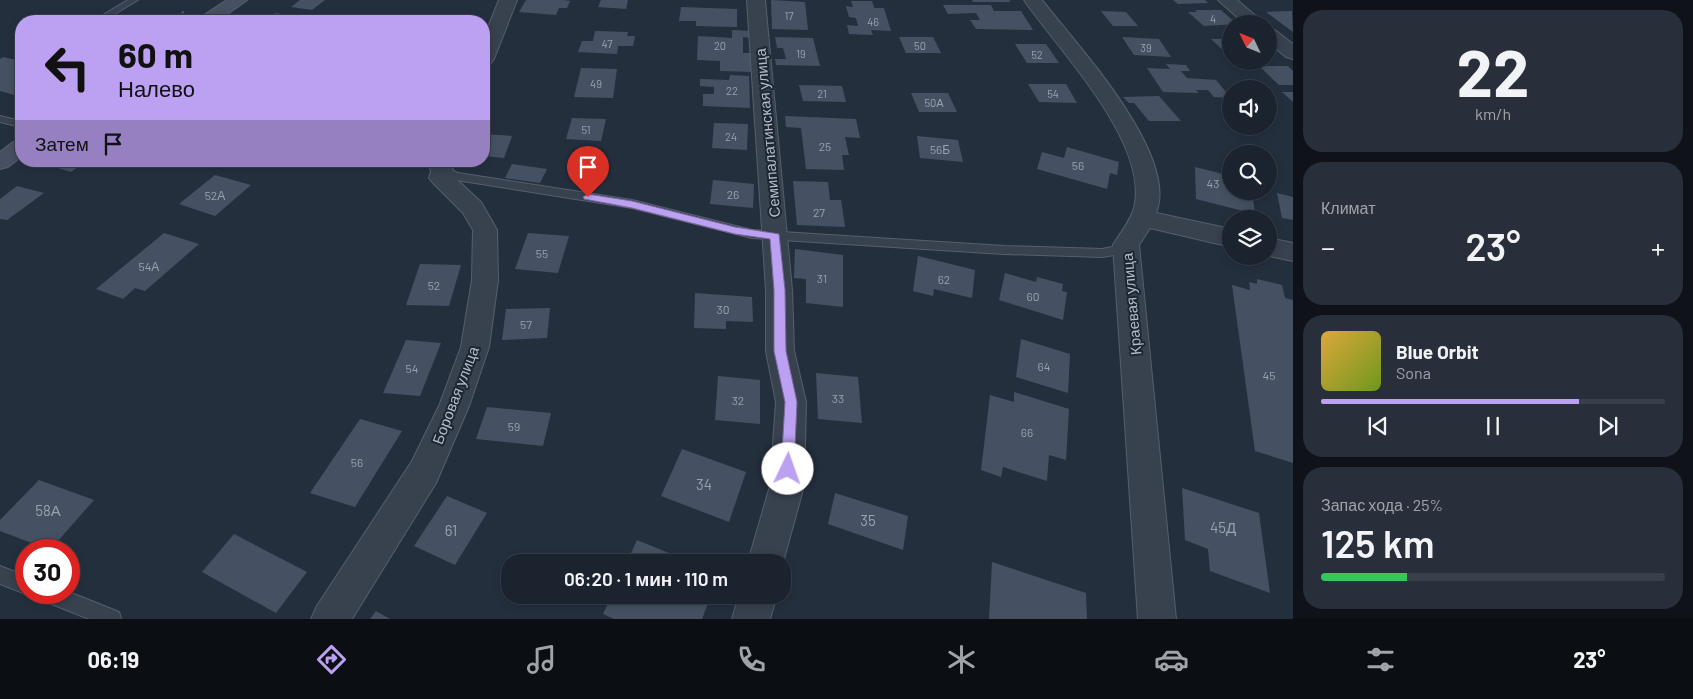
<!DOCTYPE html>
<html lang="ru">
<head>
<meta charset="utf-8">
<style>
  :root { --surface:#1b232e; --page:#282f3a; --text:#f1f3f6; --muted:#a0a4aa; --line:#39404a; --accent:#bca0f2 }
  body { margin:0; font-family:Barlow,sans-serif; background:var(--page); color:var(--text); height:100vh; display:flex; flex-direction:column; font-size:19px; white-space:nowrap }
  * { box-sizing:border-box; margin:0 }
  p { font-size:16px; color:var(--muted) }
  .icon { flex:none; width:28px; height:28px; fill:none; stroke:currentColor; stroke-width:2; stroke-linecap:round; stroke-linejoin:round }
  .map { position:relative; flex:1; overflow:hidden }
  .sheet { display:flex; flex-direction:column; gap:10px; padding:10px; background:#0f1319; width:400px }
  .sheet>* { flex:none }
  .banner { position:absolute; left:15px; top:15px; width:475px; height:152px; border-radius:20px; box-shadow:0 2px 8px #0003,0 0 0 1px var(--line); background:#bca0f2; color:#111; overflow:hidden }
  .needle { width:32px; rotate:313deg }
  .tools { position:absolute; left:1222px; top:15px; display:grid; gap:10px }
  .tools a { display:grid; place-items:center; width:55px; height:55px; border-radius:50%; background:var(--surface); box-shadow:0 2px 8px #0003,0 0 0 1px var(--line); font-size:25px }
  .speed { position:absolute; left:15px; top:539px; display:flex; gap:10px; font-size:25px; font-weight:700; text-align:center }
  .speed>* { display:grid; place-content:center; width:65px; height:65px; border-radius:50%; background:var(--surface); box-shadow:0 2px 8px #0003,0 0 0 1px var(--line); line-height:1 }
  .speed .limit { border:8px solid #d22; background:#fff; color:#111 }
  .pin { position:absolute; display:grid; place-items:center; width:42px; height:42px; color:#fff; margin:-51px -21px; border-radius:50% 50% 50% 0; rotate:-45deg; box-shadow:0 0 5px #0007 }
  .pin .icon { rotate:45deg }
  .me { position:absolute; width:55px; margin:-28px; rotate:3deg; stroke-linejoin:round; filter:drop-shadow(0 0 4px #0008) }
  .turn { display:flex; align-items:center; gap:18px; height:105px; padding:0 20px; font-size:22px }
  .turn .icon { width:65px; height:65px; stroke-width:2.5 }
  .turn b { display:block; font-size:35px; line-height:42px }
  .then { display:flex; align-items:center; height:48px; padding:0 20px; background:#0003; gap:10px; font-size:19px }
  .big { font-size:38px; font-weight:600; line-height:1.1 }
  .sheet .widget { flex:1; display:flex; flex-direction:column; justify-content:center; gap:8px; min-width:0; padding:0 18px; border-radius:20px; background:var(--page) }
  .sheet .dial { align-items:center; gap:0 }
  .dial b { font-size:65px; line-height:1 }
  .song { display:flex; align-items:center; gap:15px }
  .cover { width:60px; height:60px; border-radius:8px; background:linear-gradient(135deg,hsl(40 70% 55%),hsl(80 70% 35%)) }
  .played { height:5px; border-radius:2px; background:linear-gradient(90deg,var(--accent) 75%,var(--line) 75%) }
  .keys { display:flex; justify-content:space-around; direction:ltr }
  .heat { display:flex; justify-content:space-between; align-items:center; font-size:28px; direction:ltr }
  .charge { height:8px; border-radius:4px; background:linear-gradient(90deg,#34c759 25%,var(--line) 0) }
  .trip { position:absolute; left:501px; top:554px; width:290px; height:50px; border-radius:20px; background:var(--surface); box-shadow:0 2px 8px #0003,0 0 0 1px var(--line); font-weight:600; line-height:50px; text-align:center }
  .menu { display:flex; height:80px; justify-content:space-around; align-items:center; background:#0b0e12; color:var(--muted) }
  .menu .icon { width:35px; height:35px }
  .menu .selected { color:var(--accent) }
  .menu b { font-size:22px; color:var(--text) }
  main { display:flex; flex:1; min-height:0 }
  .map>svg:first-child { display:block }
</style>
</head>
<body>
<main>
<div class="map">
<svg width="1293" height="619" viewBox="0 0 1293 619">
  <rect width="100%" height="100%" fill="#242f3e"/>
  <g fill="#455162">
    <path d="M300,0H325L312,10L291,7Z"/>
    <path d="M526,0H563L570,1L567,8H559L556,15L519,12Z"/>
    <path d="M601,0H628L626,9L598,7Z"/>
    <path d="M771,0L805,2L808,30L772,29Z"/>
    <path d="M972,0H1009L1010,2H973Z"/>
    <path d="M1173,0H1205L1208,3L1178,4Z"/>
    <path d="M851,1H872L874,8H884L891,31L871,30L873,35L849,34L847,25L858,26L856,18L849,17L846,6L853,7Z"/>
    <path d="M943,5H991L994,11H1021L1033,30L976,29L970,20H980L976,13L948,14Z"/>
    <path d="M681,7L737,9V27L696,26V21H679Z"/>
    <path d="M1195,10H1221L1237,24L1204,26L1188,12H1197Z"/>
    <path d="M1101,11L1126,12L1138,26H1113Z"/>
    <path d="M1292,11L1293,32L1266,12Z"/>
    <path d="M275,13L297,16L290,21H264Z"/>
    <path d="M732,30L751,31V38L743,37V53H753L754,72L720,71V61L697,60L698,36L732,38Z"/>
    <path d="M595,31L628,32L627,36H635L633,46H618L617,54L578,52L582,41H593Z"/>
    <path d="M775,37L813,38L820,66L776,65L775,59H786L783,48H777Z"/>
    <path d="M899,37H933L941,53H906Z"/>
    <path d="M1122,37L1159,39L1171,57L1134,55Z"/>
    <path d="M1211,39H1231V53H1226Z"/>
    <path d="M1015,44H1046L1059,63H1027Z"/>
    <path d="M3,57L21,61V97L0,91V59Z"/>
    <path d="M1166,64L1186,65L1190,71H1181L1187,78L1216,80L1231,98L1214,97L1208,90H1196L1199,93L1163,92L1147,68L1170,69Z"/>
    <path d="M1259,66H1288L1293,71V85H1279Z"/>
    <path d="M581,68L617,69L613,98L574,97Z"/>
    <path d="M730,75L749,76L750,108L703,106V94H714V87L700,86V79L729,80Z"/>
    <path d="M1028,84H1066L1077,103L1039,102Z"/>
    <path d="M799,85L842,86L846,102L803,101Z"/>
    <path d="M1282,92H1293V102Z"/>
    <path d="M911,93H948L957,112H919Z"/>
    <path d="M1159,96L1181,121H1149L1134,103H1129L1123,97Z"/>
    <path d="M785,116L856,119L860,138L845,137L849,155H842L844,170L806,169L801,128L786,127Z"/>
    <path d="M572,118L606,119L601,141L566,139Z"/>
    <path d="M714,123L748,124L747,150L712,148Z"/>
    <path d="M484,134L512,136L504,158L484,156Z"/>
    <path d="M917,136L958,140L963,162L920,158Z"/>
    <path d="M1067,147L1119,162L1117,175L1110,173L1107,189L1037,169L1042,152L1064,158Z"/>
    <path d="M48,161H86L71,172L44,164Z"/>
    <path d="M512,164L547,169L540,183L505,178Z"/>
    <path d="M1195,167L1231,176V191H1252L1255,214L1196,199Z"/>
    <path d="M215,175L251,185L215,216L179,204Z"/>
    <path d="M713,180L754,184L753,208L710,204Z"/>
    <path d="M793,181L828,182L830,200H841L845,227L797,225Z"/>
    <path d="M17,186L44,193L7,220L0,219V199Z"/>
    <path d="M1277,193L1293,197V220L1282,218Z"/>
    <path d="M164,233L199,244L145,291L135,288L123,299L96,289Z"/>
    <path d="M528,233L569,236L558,273L515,269Z"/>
    <path d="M795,249L843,255V307L806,303V279L794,278Z"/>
    <path d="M918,256L975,270L972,298L934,289L933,296L913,291Z"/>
    <path d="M420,264L461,265L449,306L406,305Z"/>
    <path d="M1005,273L1036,282L1037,277L1063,284L1062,291L1067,292L1063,320L999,300Z"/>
    <path d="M1257,279L1282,285L1285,298L1293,300V463L1255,451L1232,285L1250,290L1249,282L1257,284Z"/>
    <path d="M695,293L752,297L753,322L726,321V329L694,328Z"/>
    <path d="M550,308L547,338L502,340L506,309Z"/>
    <path d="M1021,339L1070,354L1068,393L1016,377Z"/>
    <path d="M406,340L441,343L420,396L383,393Z"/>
    <path d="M816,373L858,377L862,423L818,419Z"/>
    <path d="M718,376L760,380V424L715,420Z"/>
    <path d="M1014,392L1069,409L1066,460L1049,455L1047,481L1003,467L1001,477L981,470L990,395L1014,402Z"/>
    <path d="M487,407L551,413L543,446L476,439Z"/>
    <path d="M360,419L402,431L355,507L310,493Z"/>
    <path d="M682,449L746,472L729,522L661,496Z"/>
    <path d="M39,480L94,500L50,550L0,531V520Z"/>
    <path d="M1182,488L1259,513L1270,593L1210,571L1208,549L1185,540Z"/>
    <path d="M835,493L908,516L903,550L828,524Z"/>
    <path d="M447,496L487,513L455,565L414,546Z"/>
    <path d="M234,534L307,572L276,613L202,572Z"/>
    <path d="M637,540L691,562H627Z"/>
    <path d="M992,562L1086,593L1087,619H989Z"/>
    <path d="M612,595H711L702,619H614L603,614Z"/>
    <path d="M376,611L390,619H370Z"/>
  </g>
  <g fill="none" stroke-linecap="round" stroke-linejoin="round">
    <defs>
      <g id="lane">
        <path d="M128,0H138L103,21H93Z"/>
        <path d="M0,116L21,121V127L0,122Z"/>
        <path d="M442,166L458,173L632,200L752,230L1004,246L1102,249L1112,247L1126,241L1132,245L1120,254L1102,257L1004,254L752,238L632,208L456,180L438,173L436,170L438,167Z"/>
        <path d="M0,566L26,576V592H30L26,594L0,584Z"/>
        <path d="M37,592H69L119,612L121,619H89L39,599Z"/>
      </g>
      <g id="street">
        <path d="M499,0H517L494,59L491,63L484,65V37Z"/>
        <path d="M747,0H765L792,290L794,351L806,402L804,486L782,566V562H748L770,486L776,402L766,351V290Z"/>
        <path d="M1024,0H1042C1076,44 1180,155 1156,213L1231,229V247L1150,228L1139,245L1176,619H1138L1113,245C1120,233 1130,222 1134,208C1150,143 1059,51 1024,0Z"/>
        <path d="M1218,0H1237L1265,24H1245Z"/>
        <path d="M1269,29L1275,30L1293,44V59L1286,57L1269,43Z"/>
        <path d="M427,161H449L453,170V176L481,202L497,230L498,280L489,347L469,406L436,483L352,619H311L317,606L412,461L439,406L461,347L472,280L473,230L463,213L433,183L429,178L431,171Z"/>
        <path d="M1269,238L1293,243V261L1269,256Z"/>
        <path d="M739,595H777L770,619H732Z"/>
      </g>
      <g id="secondary">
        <path d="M227,0H247L218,21H198L201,17Z"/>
        <path d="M21,140V157L8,167L0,169V152L13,142Z"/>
      </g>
    </defs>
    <use href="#lane" stroke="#565f6c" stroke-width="2"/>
    <use href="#street" stroke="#565f6c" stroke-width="2"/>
    <use href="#secondary" stroke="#565f6c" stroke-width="2"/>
    <path stroke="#44595c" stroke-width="2.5" stroke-dasharray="2.5 2.5" stroke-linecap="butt" d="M169,21L185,11"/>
    <use href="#lane" fill="#38414e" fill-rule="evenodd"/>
    <use href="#street" fill="#38414e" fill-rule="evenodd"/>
    <use href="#secondary" fill="#465061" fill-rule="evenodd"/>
  </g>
  <path fill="#bca0f2" stroke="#7a689d" d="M588,194L632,201L735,227L779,234L785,290L786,351L797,402L794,469L792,474L788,475L783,474L781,469L785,402L774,351V290L770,239L735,234L632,208L584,199L583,197Z"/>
  <g text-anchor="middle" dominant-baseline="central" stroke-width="4" stroke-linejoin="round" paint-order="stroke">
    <g font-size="11" fill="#98a1af">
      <text x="789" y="15">17</text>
      <text x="1213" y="18">4</text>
      <text x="873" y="21">46</text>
      <text x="607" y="43">47</text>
      <text x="720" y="45">20</text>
      <text x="920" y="45">50</text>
      <text x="1146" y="47">39</text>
      <text x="801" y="53">19</text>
      <text x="1037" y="54">52</text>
      <text x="596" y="83">49</text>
      <text x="732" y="90">22</text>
      <text x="822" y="93">21</text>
      <text x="1053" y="93">54</text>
      <text x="934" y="102">50А</text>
      <text x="586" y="129">51</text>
      <text x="731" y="136">24</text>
    </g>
    <g font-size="12" fill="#98a1af">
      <text x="825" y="146">25</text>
      <text x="940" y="149">56Б</text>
      <text x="1078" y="165">56</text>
      <text x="1213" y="183">43</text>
      <text x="733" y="194">26</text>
      <text x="215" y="195">52А</text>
      <text x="819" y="212">27</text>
      <text x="542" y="253">55</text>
      <text x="149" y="266">54А</text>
      <text x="822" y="278">31</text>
      <text x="944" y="279">62</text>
      <text x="434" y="285">52</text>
      <text x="1033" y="296">60</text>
      <text x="723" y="309">30</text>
      <text x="526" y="324">57</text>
      <text x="1044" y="366">64</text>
      <text x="412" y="368">54</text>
      <text x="1269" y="375">45</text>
      <text x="838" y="398">33</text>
      <text x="738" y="400">32</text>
      <text x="514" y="426">59</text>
      <text x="1027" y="432">66</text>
      <text x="357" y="462">56</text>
    </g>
    <g font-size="15" fill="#b4bcc9" stroke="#1d2633">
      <text transform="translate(767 133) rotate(-95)">Семипалатинская улица</text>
      <text transform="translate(1131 304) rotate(-95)">Краевая улица</text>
      <text transform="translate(455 395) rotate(-69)">Боровая улица</text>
    </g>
    <g font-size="15" fill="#98a1af">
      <text x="704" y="484">34</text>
      <text x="48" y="510">58А</text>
      <text x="868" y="520">35</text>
      <text x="1223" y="527">45Д</text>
      <text x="451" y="530">61</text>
    </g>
  </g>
</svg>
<div class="tools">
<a><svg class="needle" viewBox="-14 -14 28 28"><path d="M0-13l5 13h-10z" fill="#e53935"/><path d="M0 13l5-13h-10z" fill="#a0a4aa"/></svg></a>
<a><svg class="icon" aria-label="sound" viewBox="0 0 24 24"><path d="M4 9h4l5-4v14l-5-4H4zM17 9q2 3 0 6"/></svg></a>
<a><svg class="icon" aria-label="search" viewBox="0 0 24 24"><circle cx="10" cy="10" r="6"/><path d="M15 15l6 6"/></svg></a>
<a><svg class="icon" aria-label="layers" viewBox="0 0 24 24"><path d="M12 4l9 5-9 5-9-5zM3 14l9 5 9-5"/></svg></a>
</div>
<div class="speed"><div class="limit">30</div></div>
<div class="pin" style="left:588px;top:197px;background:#d93025"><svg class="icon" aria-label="arrive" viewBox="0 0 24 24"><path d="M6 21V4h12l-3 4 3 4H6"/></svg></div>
<svg class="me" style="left:788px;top:469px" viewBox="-20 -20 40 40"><circle r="19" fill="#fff"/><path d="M0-13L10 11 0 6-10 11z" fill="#bca0f2"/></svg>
<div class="trip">06:20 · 1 мин · 110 m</div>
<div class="banner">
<div class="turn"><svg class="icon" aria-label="left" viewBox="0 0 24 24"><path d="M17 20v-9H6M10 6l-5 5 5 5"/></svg><div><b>60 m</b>Налево</div></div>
<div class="then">Затем<svg class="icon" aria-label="arrive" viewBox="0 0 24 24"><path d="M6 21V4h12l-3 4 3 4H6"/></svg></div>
</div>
</div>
<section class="sheet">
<div class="widget dial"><b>22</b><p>km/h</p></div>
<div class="widget"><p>Климат</p>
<div class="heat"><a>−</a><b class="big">23°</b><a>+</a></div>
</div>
<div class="widget">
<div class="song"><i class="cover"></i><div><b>Blue Orbit</b><p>Sona</p></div></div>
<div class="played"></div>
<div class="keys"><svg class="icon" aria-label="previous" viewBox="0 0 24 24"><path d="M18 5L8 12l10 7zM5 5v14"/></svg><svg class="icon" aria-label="pause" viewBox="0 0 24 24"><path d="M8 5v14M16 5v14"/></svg><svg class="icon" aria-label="next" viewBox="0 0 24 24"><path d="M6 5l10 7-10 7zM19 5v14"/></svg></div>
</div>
<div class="widget"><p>Запас хода · 25%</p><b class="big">125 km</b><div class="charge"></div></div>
</section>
</main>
<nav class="menu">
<b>06:19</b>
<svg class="icon selected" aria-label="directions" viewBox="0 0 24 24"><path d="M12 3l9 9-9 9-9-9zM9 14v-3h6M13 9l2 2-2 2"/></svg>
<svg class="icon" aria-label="music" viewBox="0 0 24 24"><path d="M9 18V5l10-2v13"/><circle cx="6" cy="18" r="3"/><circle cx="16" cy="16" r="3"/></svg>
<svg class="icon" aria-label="phone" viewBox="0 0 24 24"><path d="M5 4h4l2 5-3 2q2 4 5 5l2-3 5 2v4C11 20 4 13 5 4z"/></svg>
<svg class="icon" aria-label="climate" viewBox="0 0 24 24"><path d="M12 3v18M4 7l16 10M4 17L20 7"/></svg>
<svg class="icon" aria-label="car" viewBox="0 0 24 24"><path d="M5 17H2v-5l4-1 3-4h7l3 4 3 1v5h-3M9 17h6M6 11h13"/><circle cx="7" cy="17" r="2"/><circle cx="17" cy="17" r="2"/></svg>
<svg class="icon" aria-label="filters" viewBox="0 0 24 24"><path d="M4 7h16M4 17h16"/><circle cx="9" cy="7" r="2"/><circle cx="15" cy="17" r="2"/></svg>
<b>23°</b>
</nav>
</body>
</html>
